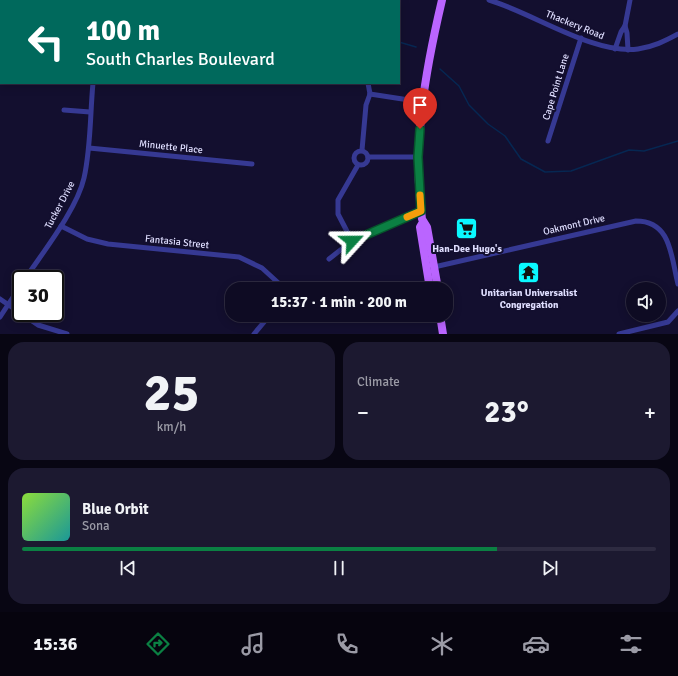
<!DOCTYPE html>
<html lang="en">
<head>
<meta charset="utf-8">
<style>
  :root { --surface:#0e0b23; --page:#1c1930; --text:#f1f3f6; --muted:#9b9ba6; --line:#2e2b41; --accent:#0b8043 }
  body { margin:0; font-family:Signika,sans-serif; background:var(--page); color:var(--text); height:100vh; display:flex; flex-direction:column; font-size:15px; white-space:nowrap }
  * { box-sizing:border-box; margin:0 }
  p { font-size:13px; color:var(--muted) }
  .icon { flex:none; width:22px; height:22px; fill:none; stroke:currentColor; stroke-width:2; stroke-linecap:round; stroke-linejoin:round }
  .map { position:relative; height:334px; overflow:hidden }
  .side { display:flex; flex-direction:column; gap:8px; padding:8px; background:#080613; flex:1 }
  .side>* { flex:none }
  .banner { position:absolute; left:0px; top:0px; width:400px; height:84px; box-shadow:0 2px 10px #0003,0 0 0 1px var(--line); background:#00695c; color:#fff; overflow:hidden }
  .buttons { position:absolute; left:626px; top:282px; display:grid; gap:8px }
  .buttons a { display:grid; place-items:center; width:40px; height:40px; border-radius:50%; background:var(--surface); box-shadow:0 2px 10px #0003,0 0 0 1px var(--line); font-size:20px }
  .speed { position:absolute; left:12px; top:270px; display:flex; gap:8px; font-size:20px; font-weight:700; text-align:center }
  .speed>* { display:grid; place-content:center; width:52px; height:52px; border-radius:50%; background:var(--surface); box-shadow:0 2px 10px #0003,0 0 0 1px var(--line); line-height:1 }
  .speed .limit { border:2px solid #111; border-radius:6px; background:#fff; color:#111 }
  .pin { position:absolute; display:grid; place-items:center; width:34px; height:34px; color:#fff; margin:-41px -17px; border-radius:50% 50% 50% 0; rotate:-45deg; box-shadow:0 0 4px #0007 }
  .pin .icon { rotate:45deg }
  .me { position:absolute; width:44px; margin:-22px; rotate:66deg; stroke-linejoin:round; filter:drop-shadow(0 0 3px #0008) }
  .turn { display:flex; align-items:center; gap:14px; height:84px; padding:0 20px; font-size:18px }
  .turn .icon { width:52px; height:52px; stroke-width:2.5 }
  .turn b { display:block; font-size:28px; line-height:34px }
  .big { font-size:30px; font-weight:800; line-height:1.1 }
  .side .widget { flex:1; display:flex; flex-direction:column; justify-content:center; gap:6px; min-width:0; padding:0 14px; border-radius:16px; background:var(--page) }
  .side .dial { align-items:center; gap:0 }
  .dial b { font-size:52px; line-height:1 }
  .song { display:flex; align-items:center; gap:12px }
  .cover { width:48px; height:48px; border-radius:6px; background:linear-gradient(135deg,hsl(90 70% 55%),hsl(180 70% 35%)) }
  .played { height:4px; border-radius:2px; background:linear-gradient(90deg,var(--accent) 75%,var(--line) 75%) }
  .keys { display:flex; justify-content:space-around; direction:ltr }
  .heat { display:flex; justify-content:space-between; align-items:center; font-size:22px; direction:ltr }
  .side .tiles { flex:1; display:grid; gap:8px; grid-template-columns:1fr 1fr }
  .widget:last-child { grid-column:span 2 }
  .trip { position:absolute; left:225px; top:282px; width:228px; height:40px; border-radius:16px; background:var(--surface); box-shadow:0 2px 10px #0003,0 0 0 1px var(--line); font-weight:800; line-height:40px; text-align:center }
  .menu { display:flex; height:64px; justify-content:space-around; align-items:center; background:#06040e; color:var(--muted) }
  .menu .icon { width:28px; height:28px }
  .menu .current { color:var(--accent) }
  .menu b { font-size:18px; color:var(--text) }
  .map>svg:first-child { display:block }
</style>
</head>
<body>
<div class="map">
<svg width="678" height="334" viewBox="0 0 678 334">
  <rect width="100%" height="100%" fill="#130f2f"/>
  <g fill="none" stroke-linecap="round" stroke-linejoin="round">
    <g stroke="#062752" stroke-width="1.5">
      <path d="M249,0V1"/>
      <path d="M399,42L416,47"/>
      <path d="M440,69L459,86L469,105L488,124L505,136L521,159L545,172L571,171L629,150L644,151L678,141"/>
    </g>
    <g stroke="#363993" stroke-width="5">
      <path d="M489,0C533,13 594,55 638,49C653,47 665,41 678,34"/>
      <path d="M19,1V0"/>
      <path d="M135,1L136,0"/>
      <path d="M625,26L627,33L628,50"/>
      <path d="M0,31L1,29"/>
      <path d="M615,49L621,32L625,26L630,0"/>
      <path d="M368,83L370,94"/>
      <path d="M370,94L422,102"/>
      <path d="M64,110L90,112"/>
      <path d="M548,141L581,38"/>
      <path d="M89,148L252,164"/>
      <path d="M362,150L366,105L370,94"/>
      <circle cx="361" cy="158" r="7"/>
      <path d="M368,157H419"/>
      <path d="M61,226L87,239L108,244L239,257L262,268L285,289"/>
      <path d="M352,241L338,214V200L358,165"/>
      <path d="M329,259L352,241L421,211"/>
      <path d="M434,267L636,221C672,221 671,258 678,284"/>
      <path d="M25,279C43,252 77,209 84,178C91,147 90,114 93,83"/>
      <path d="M0,299L38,325L67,334"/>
      <path d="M0,317L21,285"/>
      <path d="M254,334L270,315"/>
      <path d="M619,334L668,322L678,311"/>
    </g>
    <g stroke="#ba65ff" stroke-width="8">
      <path d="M423,222L420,227L430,289"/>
      <path d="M438,289L427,227L422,219C412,145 425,72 442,0"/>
      <path d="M440,315L443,334"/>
    </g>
  </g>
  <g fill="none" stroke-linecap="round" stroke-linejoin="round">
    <defs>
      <path id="route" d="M352,241L421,211L418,157L420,129"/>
    </defs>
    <use href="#route" stroke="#07532c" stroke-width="10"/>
    <use href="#route" stroke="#0b8043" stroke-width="7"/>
    <path stroke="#f59e0b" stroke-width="7" d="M407,217L421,211L420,195"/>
  </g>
  <defs>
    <symbol id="supermarket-square" viewBox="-11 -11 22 22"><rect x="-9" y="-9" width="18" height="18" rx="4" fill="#0af8ff" stroke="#130f2f"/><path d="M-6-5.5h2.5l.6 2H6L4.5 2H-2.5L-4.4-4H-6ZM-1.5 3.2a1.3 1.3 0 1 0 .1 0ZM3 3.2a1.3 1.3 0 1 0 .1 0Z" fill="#111"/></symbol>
    <symbol id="temple-square" viewBox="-11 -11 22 22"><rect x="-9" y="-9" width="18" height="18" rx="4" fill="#0af8ff" stroke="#130f2f"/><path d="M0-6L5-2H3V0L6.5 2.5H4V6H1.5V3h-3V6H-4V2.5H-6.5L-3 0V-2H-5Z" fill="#111"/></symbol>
  </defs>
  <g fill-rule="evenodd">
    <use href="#supermarket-square" x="454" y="216" width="25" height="25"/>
    <use href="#temple-square" x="516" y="260" width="25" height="25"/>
  </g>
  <g text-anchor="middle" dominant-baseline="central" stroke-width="4" stroke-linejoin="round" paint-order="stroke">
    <g font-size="10" fill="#dfdeff" stroke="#130f2f">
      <text transform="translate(575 25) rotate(22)">Thackery Road</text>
      <text transform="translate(556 87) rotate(-73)">Cape Point Lane</text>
      <text transform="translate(171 147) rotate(6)">Minuette Place</text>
      <text transform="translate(60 205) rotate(-62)">Tucker Drive</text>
      <text transform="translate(574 225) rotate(-13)">Oakmont Drive</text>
      <text transform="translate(177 242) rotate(6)">Fantasia Street</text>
    </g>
    <g font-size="10" font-weight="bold" fill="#dfdeff" stroke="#130f2f">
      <text x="467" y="249">Han-Dee Hugo's</text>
      <text x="529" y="293">Unitarian Universalist<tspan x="529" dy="12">Congregation</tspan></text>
    </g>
  </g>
</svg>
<div class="buttons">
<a><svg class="icon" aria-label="sound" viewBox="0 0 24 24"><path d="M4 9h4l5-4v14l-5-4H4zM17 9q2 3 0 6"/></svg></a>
</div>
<div class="speed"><div class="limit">30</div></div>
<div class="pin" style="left:420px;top:129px;background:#d93025"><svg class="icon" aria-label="arrive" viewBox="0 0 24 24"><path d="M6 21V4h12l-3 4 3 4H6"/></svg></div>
<svg class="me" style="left:352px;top:241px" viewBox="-20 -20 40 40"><path d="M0-17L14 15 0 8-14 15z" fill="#0b8043" stroke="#fff" stroke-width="4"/></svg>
<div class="trip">15:37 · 1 min · 200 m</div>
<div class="banner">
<div class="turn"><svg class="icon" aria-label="left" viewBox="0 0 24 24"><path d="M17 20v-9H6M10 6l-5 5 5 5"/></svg><div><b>100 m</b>South Charles Boulevard</div></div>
</div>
</div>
<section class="side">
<div class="tiles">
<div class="widget dial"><b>25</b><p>km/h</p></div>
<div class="widget"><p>Climate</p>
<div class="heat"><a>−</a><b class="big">23°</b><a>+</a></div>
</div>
<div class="widget">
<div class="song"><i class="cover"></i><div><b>Blue Orbit</b><p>Sona</p></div></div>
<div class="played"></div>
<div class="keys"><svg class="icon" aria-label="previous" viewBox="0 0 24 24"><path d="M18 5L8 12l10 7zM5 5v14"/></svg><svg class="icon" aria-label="pause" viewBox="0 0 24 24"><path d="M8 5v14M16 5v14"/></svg><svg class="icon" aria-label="next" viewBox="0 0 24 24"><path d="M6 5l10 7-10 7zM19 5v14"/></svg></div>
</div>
</div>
</section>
<nav class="menu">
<b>15:36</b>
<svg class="icon current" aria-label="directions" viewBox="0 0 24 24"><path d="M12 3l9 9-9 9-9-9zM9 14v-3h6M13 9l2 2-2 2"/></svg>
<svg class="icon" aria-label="music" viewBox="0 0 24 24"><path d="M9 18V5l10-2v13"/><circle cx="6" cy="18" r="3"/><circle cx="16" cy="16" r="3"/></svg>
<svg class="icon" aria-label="phone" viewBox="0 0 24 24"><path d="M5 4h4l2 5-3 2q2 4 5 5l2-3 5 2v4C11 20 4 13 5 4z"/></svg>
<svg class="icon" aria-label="climate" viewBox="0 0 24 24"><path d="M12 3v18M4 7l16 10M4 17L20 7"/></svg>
<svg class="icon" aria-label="car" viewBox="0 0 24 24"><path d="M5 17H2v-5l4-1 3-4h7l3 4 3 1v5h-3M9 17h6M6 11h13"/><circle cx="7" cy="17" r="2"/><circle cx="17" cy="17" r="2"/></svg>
<svg class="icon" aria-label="filters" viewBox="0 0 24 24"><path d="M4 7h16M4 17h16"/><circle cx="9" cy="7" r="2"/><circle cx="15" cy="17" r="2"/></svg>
</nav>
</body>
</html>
